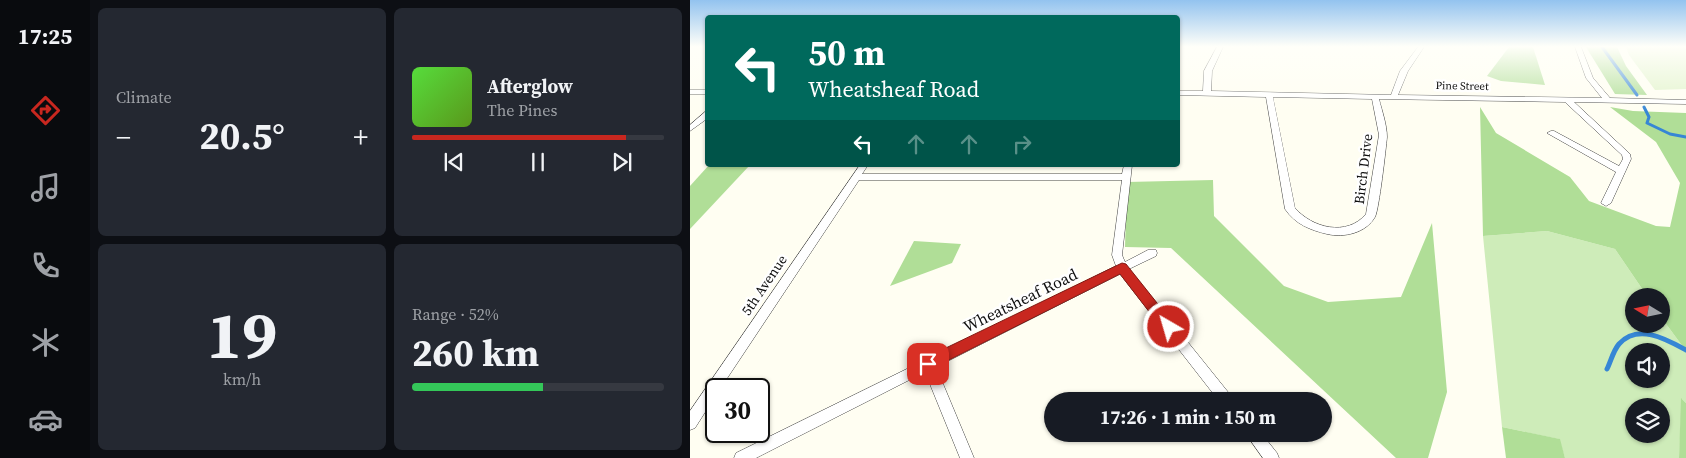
<!DOCTYPE html>
<html lang="en">
<head>
<meta charset="utf-8">
<style>
  :root { --surface:#171b24; --page:#242831; --text:#f1f3f6; --muted:#9ea1a6; --line:#363941; --accent:#c8271f }
  body { margin:0; font-family:"Source Serif 4",serif; background:var(--page); color:var(--text); height:100vh; display:flex; flex-direction:column; font-size:19px; white-space:nowrap }
  * { box-sizing:border-box; margin:0 }
  p { font-size:16px; color:var(--muted) }
  .icon { flex:none; width:28px; height:28px; fill:none; stroke:currentColor; stroke-width:2; stroke-linecap:round; stroke-linejoin:round }
  .map { position:relative; flex:1; overflow:hidden }
  .panel { display:flex; flex-direction:column; gap:8px; padding:8px; background:#0d0f14; width:600px }
  .panel>* { flex:none }
  .hud { position:absolute; left:15px; top:15px; width:475px; height:152px; border-radius:5px; box-shadow:0 1px 4px #0004; background:#00695c; color:#fff; overflow:hidden }
  .needle { width:32px; rotate:280deg }
  .fabs { position:absolute; left:935px; top:288px; display:grid; gap:10px }
  .fabs a { display:grid; place-items:center; width:45px; height:45px; border-radius:50%; background:var(--surface); box-shadow:0 1px 4px #0004; font-size:25px }
  .speed { position:absolute; left:15px; top:378px; display:flex; gap:10px; font-size:25px; font-weight:700; text-align:center }
  .speed>* { display:grid; place-content:center; width:65px; height:65px; border-radius:50%; background:var(--surface); box-shadow:0 1px 4px #0004; line-height:1 }
  .speed .limit { border:2px solid #111; border-radius:8px; background:#fff; color:#111 }
  .pin { position:absolute; display:grid; place-items:center; width:42px; height:42px; color:#fff; margin:-21px; border-radius:10px; box-shadow:0 2px 8px #0006 }
  .me { position:absolute; width:55px; margin:-28px; rotate:322deg; stroke-linejoin:round; filter:drop-shadow(0 0 4px #0008) }
  .turn { display:flex; align-items:center; gap:18px; height:105px; padding:0 20px; font-size:22px }
  .turn .icon { width:65px; height:65px; stroke-width:2.5 }
  .turn b { display:block; font-size:35px; line-height:42px }
  .lanes { display:flex; align-items:center; height:48px; padding:0 20px; background:#0003; justify-content:center; gap:25px; direction:ltr }
  .lanes .off { opacity:.35 }
  .big { font-size:38px; font-weight:700; line-height:1.1 }
  .panel .card { flex:1; display:flex; flex-direction:column; justify-content:center; gap:8px; min-width:0; padding:0 18px; border-radius:8px; background:var(--page) }
  .panel .dial { align-items:center; gap:0 }
  .dial b { font-size:65px; line-height:1 }
  .song { display:flex; align-items:center; gap:15px }
  .cover { width:60px; height:60px; border-radius:8px; background:linear-gradient(135deg,hsl(110 70% 55%),hsl(90 70% 35%)) }
  .played { height:5px; border-radius:2px; background:linear-gradient(90deg,var(--accent) 85%,var(--line) 85%) }
  .keys { display:flex; justify-content:space-around; direction:ltr }
  .heat { display:flex; justify-content:space-between; align-items:center; font-size:28px; direction:ltr }
  .charge { height:8px; border-radius:4px; background:linear-gradient(90deg,#34c759 52%,var(--line) 0) }
  .panel .tiles { flex:1; display:grid; gap:8px; grid-template-columns:repeat(2,1fr) }
  .trip { position:absolute; left:354px; top:392px; width:288px; height:50px; border-radius:25px; background:var(--surface); box-shadow:0 1px 4px #0004; font-weight:700; line-height:50px; text-align:center }
  main { display:flex; flex:1; min-height:0 }
  .menu { display:flex; flex-direction:column; width:90px; justify-content:space-around; align-items:center; background:#090b0e; color:var(--muted) }
  .menu .icon { width:35px; height:35px }
  .menu .on { color:var(--accent) }
  .menu b { font-size:22px; color:var(--text) }
  .map>svg:first-child { display:block }
</style>
</head>
<body>
<main>
<nav class="menu">
<b>17:25</b>
<svg class="icon on" aria-label="directions" viewBox="0 0 24 24"><path d="M12 3l9 9-9 9-9-9zM9 14v-3h6M13 9l2 2-2 2"/></svg>
<svg class="icon" aria-label="music" viewBox="0 0 24 24"><path d="M9 18V5l10-2v13"/><circle cx="6" cy="18" r="3"/><circle cx="16" cy="16" r="3"/></svg>
<svg class="icon" aria-label="phone" viewBox="0 0 24 24"><path d="M5 4h4l2 5-3 2q2 4 5 5l2-3 5 2v4C11 20 4 13 5 4z"/></svg>
<svg class="icon" aria-label="climate" viewBox="0 0 24 24"><path d="M12 3v18M4 7l16 10M4 17L20 7"/></svg>
<svg class="icon" aria-label="car" viewBox="0 0 24 24"><path d="M5 17H2v-5l4-1 3-4h7l3 4 3 1v5h-3M9 17h6M6 11h13"/><circle cx="7" cy="17" r="2"/><circle cx="17" cy="17" r="2"/></svg>
</nav>
<section class="panel">
<div class="tiles">
<div class="card"><p>Climate</p>
<div class="heat"><a>−</a><b class="big">20.5°</b><a>+</a></div>
</div>
<div class="card">
<div class="song"><i class="cover"></i><div><b>Afterglow</b><p>The Pines</p></div></div>
<div class="played"></div>
<div class="keys"><svg class="icon" aria-label="previous" viewBox="0 0 24 24"><path d="M18 5L8 12l10 7zM5 5v14"/></svg><svg class="icon" aria-label="pause" viewBox="0 0 24 24"><path d="M8 5v14M16 5v14"/></svg><svg class="icon" aria-label="next" viewBox="0 0 24 24"><path d="M6 5l10 7-10 7zM19 5v14"/></svg></div>
</div>
<div class="card dial"><b>19</b><p>km/h</p></div>
<div class="card"><p>Range · 52%</p><b class="big">260 km</b><div class="charge"></div></div>
</div>
</section>
<div class="map">
<svg width="996" height="458" viewBox="0 0 996 458">
  <rect width="100%" height="100%" fill="#fffef2"/>
  <path fill="#ceecb9" fill-rule="evenodd" d="M857,231L925,249L957,296H944V324H971V317L996,351V403L992,399L989,458H875L869,439L812,427L793,236ZM944,351H971V379H944ZM944,406H971V434H944Z"/>
  <g fill="#b0de97">
    <path d="M819,47H843L855,85L811,81L797,76Z"/>
    <path d="M896,47H927L936,66L957,95L925,94Z"/>
    <path d="M790,107L806,133L880,177L899,201L966,226L980,227L990,183L966,142L920,107L943,111L996,113V351L971,317V296H957L925,249L857,231L793,236Z"/>
    <path d="M19,165H60L0,229V186Z"/>
    <path d="M523,180L524,216L594,286L638,302L711,297L742,223L757,392L738,458H706L481,248L435,247L437,182Z"/>
    <path d="M224,241L271,244L262,263L200,286Z"/>
    <path d="M991,398L996,403V458H989Z"/>
    <path d="M812,427L870,439L875,458H816Z"/>
  </g>
  <path fill="#e1f3cb" d="M936,47H996V89L965,90L939,55Z"/>
  <g fill="none" stroke-linecap="round" stroke-linejoin="round">
    <g stroke="#3686d5" stroke-width="3">
      <path d="M912,47L947,95"/>
      <path d="M954,107L959,117L957,123L980,134L996,137"/>
    </g>
    <path stroke="#3686d5" stroke-width="5" d="M917,369C921,361 923,351 929,344C948,323 976,339 996,350"/>
    <defs>
      <g id="street">
        <path d="M527,47H533L522,71L521,91L701,95L710,71L728,47H734L718,71L708,95L912,98L896,78L885,47H891L903,78L920,98L996,100V104L884,102L940,154L941,159L921,203L916,206L911,203L926,172L857,133L861,131H864L929,166L933,159L932,155L875,102L689,99C692,111 697,125 697,137C696,148 689,210 685,217C676,233 654,238 637,234C620,230 605,224 595,209L576,97L488,95V91H513L514,71ZM583,97L682,99L689,135L676,214C657,237 622,228 605,208Z"/>
        <rect x="0" y="90" width="18" height="4"/>
        <path d="M15,112H18V118L0,131V125Z"/>
        <path d="M170,165H178L172,174H432L434,165H442L432,255L435,262L458,250H466L467,253L466,256L439,269L542,397L543,401H529L430,274L246,367L284,458H270L235,372L66,458H44L46,453L426,266L422,255L432,180H169L30,389H26V395L5,428L0,430V411Z"/>
        <path d="M556,434H572L587,453L589,458H573Z"/>
      </g>
    </defs>
    <use href="#street" stroke="#424242" stroke-width="1"/>
    <use href="#street" fill="#fff" fill-rule="evenodd"/>
  </g>
  <linearGradient id="sky" x2="0" y2="1"><stop stop-color="#93c3ef"/><stop offset="0.42" stop-color="#fffff9"/><stop offset="1" stop-color="#fffff9" stop-opacity="0"/></linearGradient>
  <rect width="996" height="111" fill="url(#sky)"/>
  <path fill="#c8271f" stroke="#821914" d="M432,263L436,264L483,323L485,327L483,331H474L430,274L243,368L238,370L233,368L231,364L233,359Z"/>
  <g text-anchor="middle" dominant-baseline="central" stroke-width="5" stroke-linejoin="round" paint-order="stroke">
    <g font-size="11" fill="#0f0f0f" stroke="#fff">
      <text transform="translate(772 86) rotate(1)">Pine Street</text>
    </g>
    <g font-size="14" fill="#0f0f0f" stroke="#fff">
      <text transform="translate(673 169) rotate(-83)">Birch Drive</text>
      <text transform="translate(74 285) rotate(-56)">5th Avenue</text>
    </g>
    <g font-size="16" fill="#0f0f0f" stroke="#fff">
      <text transform="translate(330 300) rotate(-26)">Wheatsheaf Road</text>
    </g>
  </g>
</svg>
<div class="fabs">
<a><svg class="needle" viewBox="-14 -14 28 28"><path d="M0-13l5 13h-10z" fill="#e53935"/><path d="M0 13l5-13h-10z" fill="#9ea1a6"/></svg></a>
<a><svg class="icon" aria-label="sound" viewBox="0 0 24 24"><path d="M4 9h4l5-4v14l-5-4H4zM17 9q2 3 0 6"/></svg></a>
<a><svg class="icon" aria-label="layers" viewBox="0 0 24 24"><path d="M12 4l9 5-9 5-9-5zM3 14l9 5 9-5"/></svg></a>
</div>
<div class="speed"><div class="limit">30</div></div>
<div class="pin" style="left:238px;top:364px;background:#d93025"><svg class="icon" aria-label="arrive" viewBox="0 0 24 24"><path d="M6 21V4h12l-3 4 3 4H6"/></svg></div>
<svg class="me" style="left:479px;top:327px" viewBox="-20 -20 40 40"><circle r="17" fill="#c8271f" stroke="#fff" stroke-width="3"/><path d="M0-11L8 9 0 5-8 9z" fill="#fff"/></svg>
<div class="trip">17:26 · 1 min · 150 m</div>
<div class="hud">
<div class="turn"><svg class="icon" aria-label="left" viewBox="0 0 24 24"><path d="M17 20v-9H6M10 6l-5 5 5 5"/></svg><div><b>50 m</b>Wheatsheaf Road</div></div>
<div class="lanes"><svg class="icon" aria-label="left" viewBox="0 0 24 24"><path d="M17 20v-9H6M10 6l-5 5 5 5"/></svg><svg class="icon off" aria-label="ahead" viewBox="0 0 24 24"><path d="M12 20V5M6 11l6-6 6 6"/></svg><svg class="icon off" aria-label="ahead" viewBox="0 0 24 24"><path d="M12 20V5M6 11l6-6 6 6"/></svg><svg class="icon off" aria-label="right" viewBox="0 0 24 24"><path d="M7 20v-9h11M14 6l5 5-5 5"/></svg></div>
</div>
</div>
</main>
</body>
</html>
